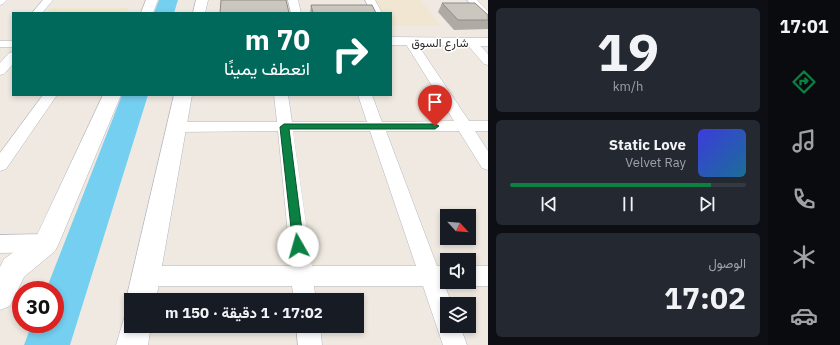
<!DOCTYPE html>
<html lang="ar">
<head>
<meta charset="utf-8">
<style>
  :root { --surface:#171b24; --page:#242831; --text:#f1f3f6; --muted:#9ea1a6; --line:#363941; --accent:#0b8043 }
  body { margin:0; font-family:"IBM Plex Sans",Vazirmatn,sans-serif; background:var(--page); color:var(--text); direction:rtl; height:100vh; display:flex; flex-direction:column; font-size:15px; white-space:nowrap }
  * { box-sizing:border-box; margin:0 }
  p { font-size:13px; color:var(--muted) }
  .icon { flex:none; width:22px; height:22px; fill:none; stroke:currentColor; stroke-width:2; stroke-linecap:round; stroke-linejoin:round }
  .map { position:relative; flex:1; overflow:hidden; direction:ltr }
  .side { display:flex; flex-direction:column; gap:8px; padding:8px; background:#0d0f14; width:280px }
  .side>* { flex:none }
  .hud { position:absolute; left:12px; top:12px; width:380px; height:84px; border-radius:0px; box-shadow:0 2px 6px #0003; direction:rtl; background:#00695c; color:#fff; overflow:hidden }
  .needle { width:26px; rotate:116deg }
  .controls { position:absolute; left:440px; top:209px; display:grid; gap:8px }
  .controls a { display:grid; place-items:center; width:36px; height:36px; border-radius:0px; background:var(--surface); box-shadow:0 2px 6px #0003; font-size:20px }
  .speed { position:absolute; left:12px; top:281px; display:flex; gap:8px; font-size:20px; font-weight:700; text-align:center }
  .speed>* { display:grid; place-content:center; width:52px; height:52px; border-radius:50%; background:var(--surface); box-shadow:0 2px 6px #0003; line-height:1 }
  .speed .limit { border:6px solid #d22; background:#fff; color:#111 }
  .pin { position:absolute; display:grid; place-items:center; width:34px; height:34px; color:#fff; margin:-41px -17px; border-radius:50% 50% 50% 0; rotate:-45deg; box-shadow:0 0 4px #0007 }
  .pin .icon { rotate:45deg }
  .me { position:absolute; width:44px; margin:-22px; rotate:353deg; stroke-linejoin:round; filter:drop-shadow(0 0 3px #0008) }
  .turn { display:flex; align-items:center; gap:14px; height:84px; padding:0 16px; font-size:18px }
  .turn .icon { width:52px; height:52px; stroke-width:2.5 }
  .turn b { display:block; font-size:28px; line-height:34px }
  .big { font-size:30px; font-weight:700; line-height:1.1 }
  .side .tile { flex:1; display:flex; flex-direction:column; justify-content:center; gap:6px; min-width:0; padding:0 14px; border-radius:6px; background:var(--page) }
  .side .dial { align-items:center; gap:0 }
  .dial b { font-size:52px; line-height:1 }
  .song { display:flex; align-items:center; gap:12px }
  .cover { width:48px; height:48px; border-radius:6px; background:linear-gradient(135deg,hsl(240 70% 55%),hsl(200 70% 35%)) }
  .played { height:4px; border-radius:2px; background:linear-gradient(90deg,var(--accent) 85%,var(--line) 85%) }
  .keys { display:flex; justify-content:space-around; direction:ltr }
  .trip { position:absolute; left:124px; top:293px; width:240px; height:40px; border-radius:0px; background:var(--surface); box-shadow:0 2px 6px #0003; font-weight:700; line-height:40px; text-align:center; direction:rtl }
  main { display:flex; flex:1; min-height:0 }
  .dock { display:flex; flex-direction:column; width:72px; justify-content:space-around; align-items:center; background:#090b0e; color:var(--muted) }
  .dock .icon { width:28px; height:28px }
  .dock .selected { color:var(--accent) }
  .dock b { font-size:18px; color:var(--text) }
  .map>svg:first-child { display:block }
</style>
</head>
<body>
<main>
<nav class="dock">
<b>17:01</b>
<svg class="icon selected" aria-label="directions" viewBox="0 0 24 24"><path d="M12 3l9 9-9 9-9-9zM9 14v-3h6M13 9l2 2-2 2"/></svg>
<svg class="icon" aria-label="music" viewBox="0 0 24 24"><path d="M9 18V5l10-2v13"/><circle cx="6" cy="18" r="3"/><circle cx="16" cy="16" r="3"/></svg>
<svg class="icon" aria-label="phone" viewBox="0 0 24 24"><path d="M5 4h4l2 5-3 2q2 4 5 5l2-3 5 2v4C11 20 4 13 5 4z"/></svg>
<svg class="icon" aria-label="climate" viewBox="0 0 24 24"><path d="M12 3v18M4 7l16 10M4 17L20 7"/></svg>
<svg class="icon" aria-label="car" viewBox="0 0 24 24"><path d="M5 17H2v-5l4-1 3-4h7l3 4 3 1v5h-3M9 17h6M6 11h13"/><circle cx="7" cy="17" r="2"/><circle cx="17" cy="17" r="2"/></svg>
</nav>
<section class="side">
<div class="tile dial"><b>19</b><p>km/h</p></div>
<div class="tile">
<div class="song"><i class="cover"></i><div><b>Static Love</b><p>Velvet Ray</p></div></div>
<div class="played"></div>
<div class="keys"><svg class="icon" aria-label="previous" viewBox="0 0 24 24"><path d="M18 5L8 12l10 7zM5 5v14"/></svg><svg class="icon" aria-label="pause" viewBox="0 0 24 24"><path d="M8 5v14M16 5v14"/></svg><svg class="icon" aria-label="next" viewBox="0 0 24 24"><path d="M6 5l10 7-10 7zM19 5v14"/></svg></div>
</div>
<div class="tile"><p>الوصول</p><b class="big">17:02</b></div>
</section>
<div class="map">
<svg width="488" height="345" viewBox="0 0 488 345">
  <rect width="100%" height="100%" fill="#efe9e1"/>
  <g fill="#f0e6d1">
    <path d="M375,0H420L441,26H391V13H383Z"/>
    <path d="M51,8H128L125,13H47Z"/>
  </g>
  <g fill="#75cff0">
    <path d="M159,0H178L174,13H154Z"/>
    <path d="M122,95H148L70,345H24L32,324H55V290H46Z"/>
  </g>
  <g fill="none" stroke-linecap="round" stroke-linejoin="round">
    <defs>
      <g id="street">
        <path d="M0,0H7L3,4L0,5Z"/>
        <path d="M43,0H53L42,13H32Z"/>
        <path d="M288,0H298L301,13H291Z"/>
        <path d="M365,0H375L382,13H372Z"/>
        <path d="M467,0H477L488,11V20L484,19Z"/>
        <path d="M410,38L414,39L469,121H488V131H475L488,151V170L482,168L459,131H386L437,266H447V282H455L445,286L452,304H447V326H460L467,345H443L423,286H314L316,300H294L292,286H146L138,283L135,276L138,269L146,266H291L278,131L176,132L171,130L168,127L171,124L176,122H277L274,95H288L292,122H367L358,95H372L382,122L454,121L404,41L406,39ZM293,131H370L416,266H312Z"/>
        <path d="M471,39L475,40L488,54V65L484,64L465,42L467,40Z"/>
        <rect x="0" y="41" width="13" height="6"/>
        <path d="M13,52V64L4,74L0,75V63L9,53Z"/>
        <path d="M43,95H57L6,169L0,171V153Z"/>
        <path d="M46,234L53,237L56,243L53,249L46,252L0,253V235Z"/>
        <path d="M469,266H488V286H469L461,283L469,282Z"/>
        <path d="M296,326H320L322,345H298Z"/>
      </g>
      <g id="secondary">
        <path d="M146,0H158L153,13H141Z"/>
        <path d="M196,0H208L205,13H193Z"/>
        <path d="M391,37L488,38V46L391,45Z"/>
        <path d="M103,95H121L59,243L55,251L24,277L10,306L0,310V267L4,259L37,235Z"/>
        <path d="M174,95H192L156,300H131V310L126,300Z"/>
        <path d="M131,313V326H151L148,345H116L125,315Z"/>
      </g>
    </defs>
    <use href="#street" stroke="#b4b7c1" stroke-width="1"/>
    <use href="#secondary" stroke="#b4b7c1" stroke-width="1"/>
    <use href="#street" fill="#fff" fill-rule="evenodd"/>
    <use href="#secondary" fill="#fff" fill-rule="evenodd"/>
  </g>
  <g fill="#afaba4">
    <path d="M442,3L488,15V29L454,30L438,12Z"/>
    <path d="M311,5L376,13H310Z"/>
  </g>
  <g fill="#cbc7bf" stroke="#8e8b86">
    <path d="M221,0H286L289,13H220Z"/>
    <path d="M442,3H475L488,15V20H458Z"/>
    <path d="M311,5H372L376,13H313Z"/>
  </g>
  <path fill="#0b8043" stroke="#07532c" d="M284,124H435L439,126L435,129H289L304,246L302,250L298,251L294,250L293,246L280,127Z"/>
  <g text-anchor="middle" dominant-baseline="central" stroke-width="3" stroke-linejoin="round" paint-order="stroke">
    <g font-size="12" fill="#2e2e2e" stroke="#fff">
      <text x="440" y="42">شارع السوق</text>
    </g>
  </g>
</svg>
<div class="controls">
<a><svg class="needle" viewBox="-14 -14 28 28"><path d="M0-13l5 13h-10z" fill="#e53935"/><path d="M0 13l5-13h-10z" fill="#9ea1a6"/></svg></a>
<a><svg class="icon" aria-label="sound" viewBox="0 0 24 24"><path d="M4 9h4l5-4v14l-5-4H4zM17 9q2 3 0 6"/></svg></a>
<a><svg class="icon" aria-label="layers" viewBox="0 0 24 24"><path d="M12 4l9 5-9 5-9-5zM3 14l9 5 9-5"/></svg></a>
</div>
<div class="speed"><div class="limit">30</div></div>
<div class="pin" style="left:435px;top:126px;background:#d93025"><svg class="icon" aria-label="arrive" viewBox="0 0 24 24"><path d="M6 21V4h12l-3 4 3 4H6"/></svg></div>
<svg class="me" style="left:298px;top:246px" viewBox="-20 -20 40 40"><circle r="19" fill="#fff"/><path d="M0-13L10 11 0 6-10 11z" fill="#0b8043"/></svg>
<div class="trip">17:02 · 1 دقيقة · 150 m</div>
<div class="hud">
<div class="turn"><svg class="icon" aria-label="right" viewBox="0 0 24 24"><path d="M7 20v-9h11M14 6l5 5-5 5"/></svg><div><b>70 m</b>انعطف يمينًا</div></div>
</div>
</div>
</main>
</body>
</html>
